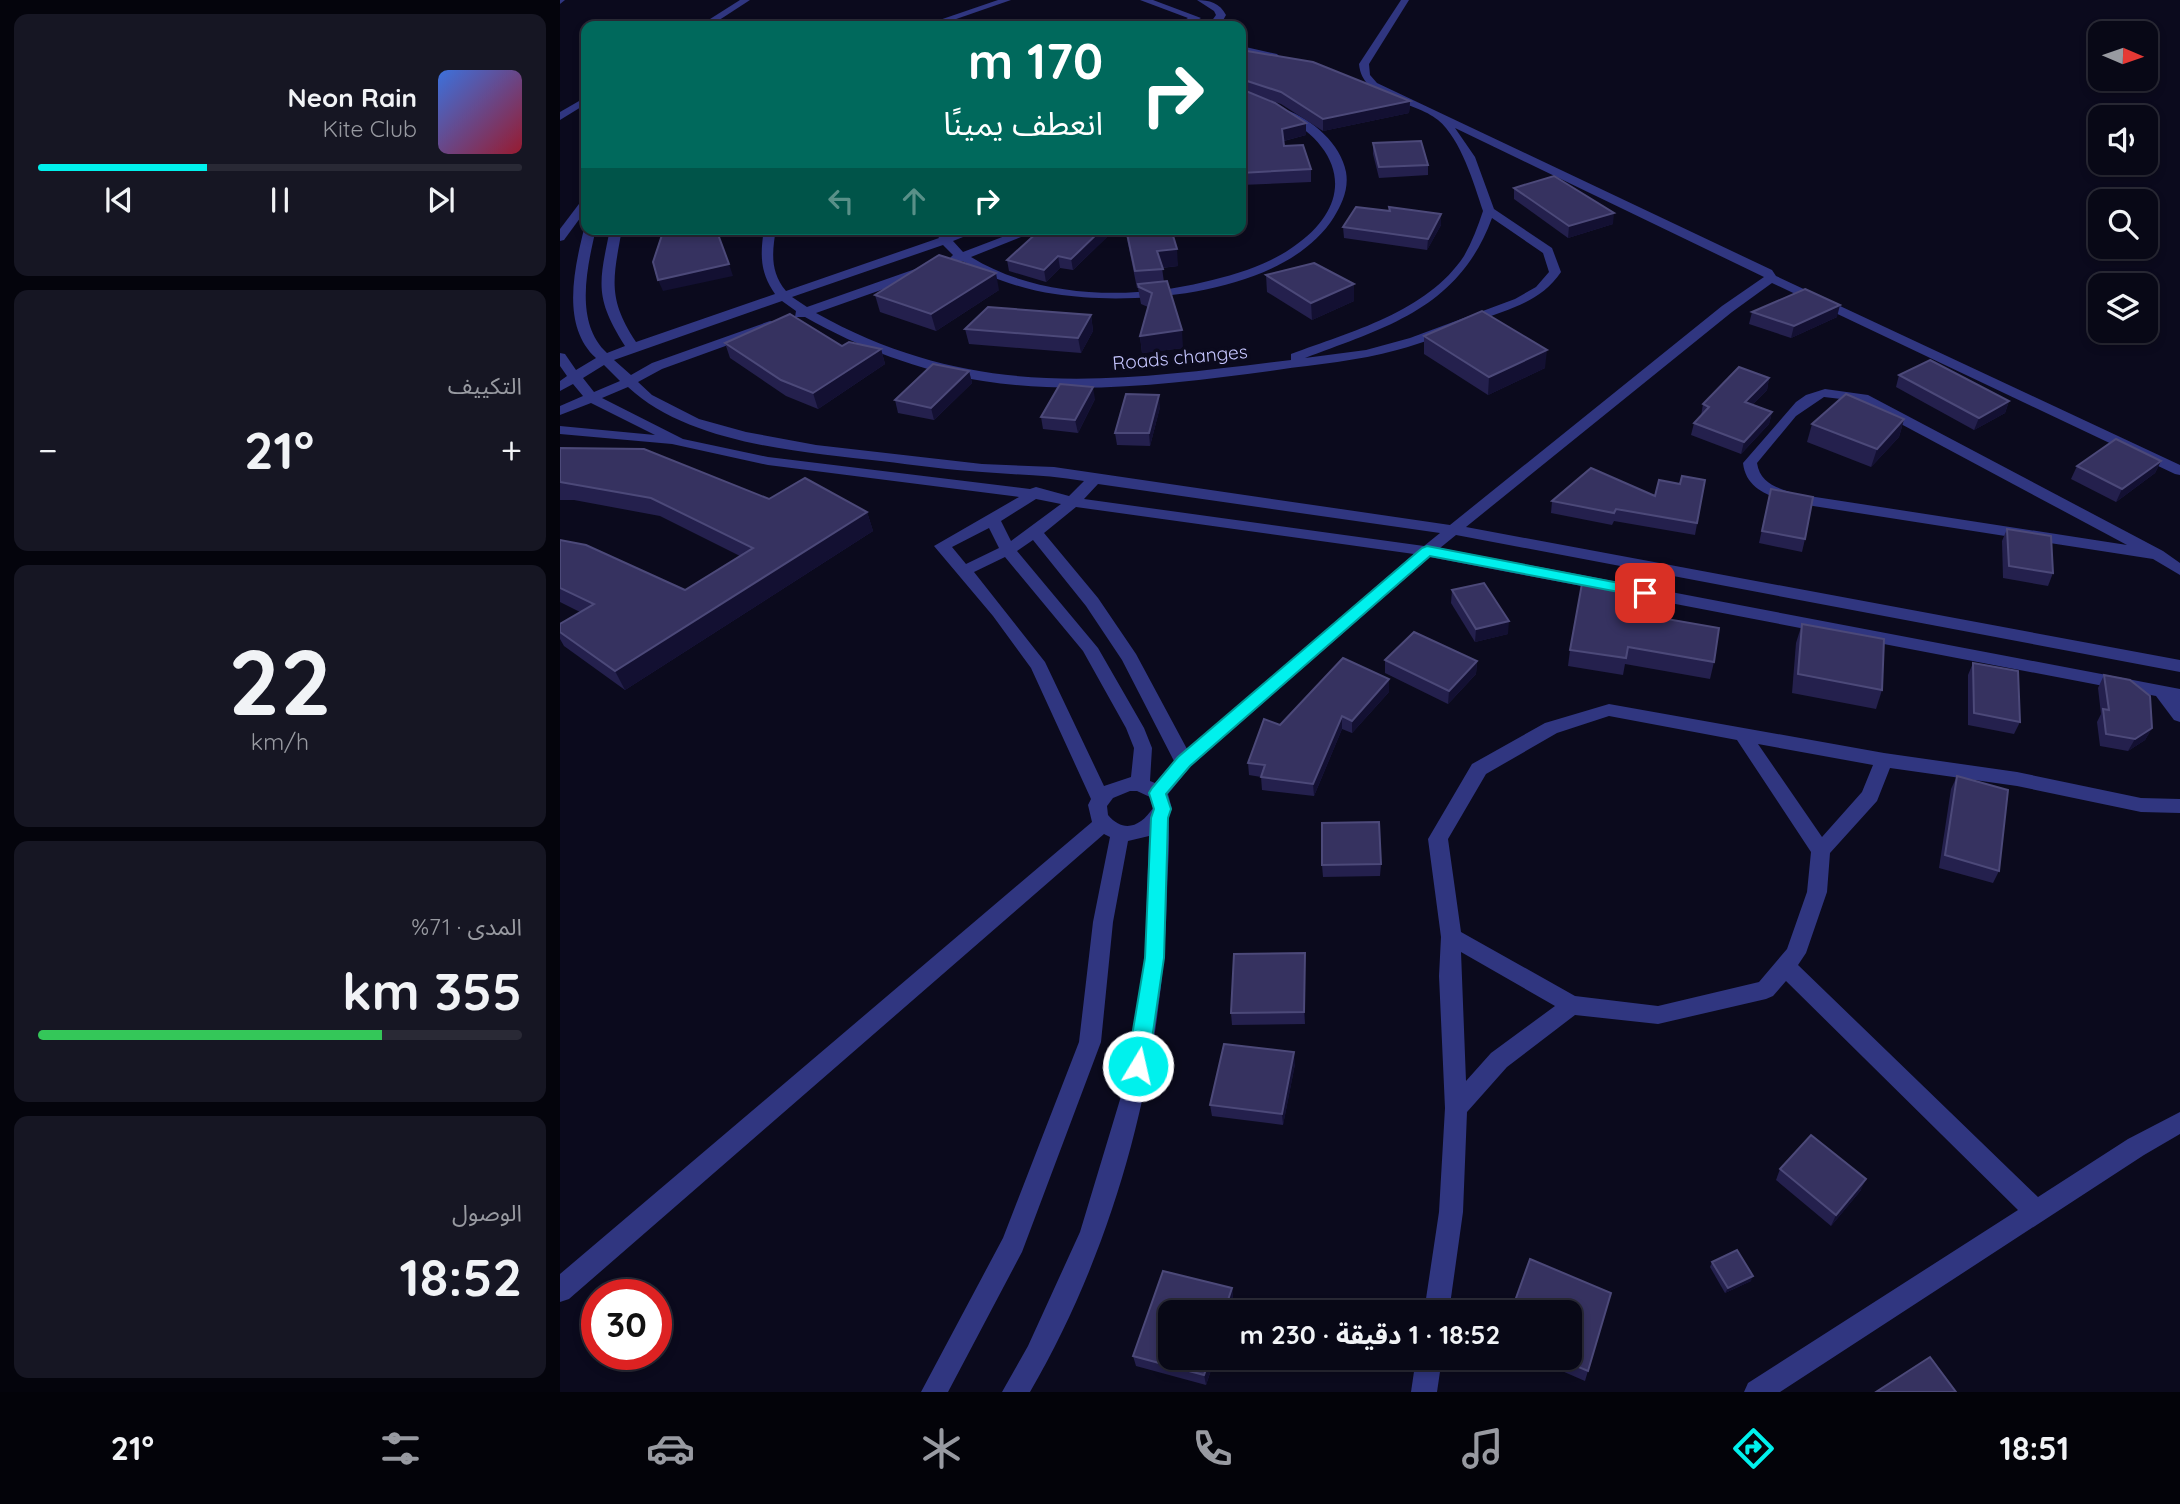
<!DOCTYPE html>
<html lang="ar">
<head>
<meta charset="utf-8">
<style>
  :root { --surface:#080816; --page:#161623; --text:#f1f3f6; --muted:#989aa1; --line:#292935; --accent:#00f1ed }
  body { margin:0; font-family:Quicksand,"Noto Sans Arabic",sans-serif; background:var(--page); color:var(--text); direction:rtl; height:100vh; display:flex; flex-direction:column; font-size:26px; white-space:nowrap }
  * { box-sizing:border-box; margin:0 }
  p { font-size:23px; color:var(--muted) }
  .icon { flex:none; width:38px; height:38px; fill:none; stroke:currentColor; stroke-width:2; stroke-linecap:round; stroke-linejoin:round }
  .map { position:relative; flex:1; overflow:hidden; direction:ltr }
  .side { display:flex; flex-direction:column; gap:14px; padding:14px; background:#04040c; width:560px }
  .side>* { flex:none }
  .banner { position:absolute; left:21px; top:21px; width:665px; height:214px; border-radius:14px; box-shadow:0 4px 10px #0003,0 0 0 2px var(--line); direction:rtl; background:#00695c; color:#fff; overflow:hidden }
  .needle { width:46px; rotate:92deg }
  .buttons { position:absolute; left:1528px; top:21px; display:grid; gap:14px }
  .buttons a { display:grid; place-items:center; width:70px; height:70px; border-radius:14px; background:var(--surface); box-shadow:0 4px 10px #0003,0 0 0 2px var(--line); font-size:35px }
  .speed { position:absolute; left:21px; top:1279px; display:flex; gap:14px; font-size:35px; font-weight:700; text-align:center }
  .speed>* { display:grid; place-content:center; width:91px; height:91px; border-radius:50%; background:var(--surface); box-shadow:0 4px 10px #0003,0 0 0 2px var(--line); line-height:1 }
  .speed .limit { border:10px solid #d22; background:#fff; color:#111 }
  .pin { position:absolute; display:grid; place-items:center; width:60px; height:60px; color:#fff; margin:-30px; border-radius:14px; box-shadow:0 4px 10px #0006 }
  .me { position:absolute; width:77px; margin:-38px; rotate:9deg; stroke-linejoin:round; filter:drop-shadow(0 0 5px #0008) }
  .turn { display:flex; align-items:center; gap:24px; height:147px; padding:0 28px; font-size:32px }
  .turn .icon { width:91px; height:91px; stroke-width:2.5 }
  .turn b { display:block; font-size:49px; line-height:60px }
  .lanes { display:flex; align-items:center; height:66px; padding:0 28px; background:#0003; justify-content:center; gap:35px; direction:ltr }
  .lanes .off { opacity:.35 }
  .big { font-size:52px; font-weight:700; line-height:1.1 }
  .side .widget { flex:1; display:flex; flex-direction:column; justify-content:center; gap:10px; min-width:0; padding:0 24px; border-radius:14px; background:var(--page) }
  .side .dial { align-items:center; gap:0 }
  .dial b { font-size:91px; line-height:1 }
  .song { display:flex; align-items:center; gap:21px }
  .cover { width:84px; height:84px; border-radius:10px; background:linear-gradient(135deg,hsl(220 70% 55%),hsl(350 70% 35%)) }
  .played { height:7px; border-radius:4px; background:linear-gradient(90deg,var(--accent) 35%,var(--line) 35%) }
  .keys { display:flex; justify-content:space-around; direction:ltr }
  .heat { display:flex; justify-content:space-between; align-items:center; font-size:38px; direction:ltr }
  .charge { height:10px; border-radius:5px; background:linear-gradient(90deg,#34c759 71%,var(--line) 0) }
  .trip { position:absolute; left:598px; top:1300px; width:424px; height:70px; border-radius:14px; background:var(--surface); box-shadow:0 4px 10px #0003,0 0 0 2px var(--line); font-weight:700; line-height:70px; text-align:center; direction:rtl }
  .dock { display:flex; height:112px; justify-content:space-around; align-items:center; background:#030309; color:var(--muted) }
  .dock .icon { width:49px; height:49px }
  .dock .on { color:var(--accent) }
  .dock b { font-size:32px; color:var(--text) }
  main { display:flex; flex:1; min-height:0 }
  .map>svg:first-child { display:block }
</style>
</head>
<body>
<main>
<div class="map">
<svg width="1620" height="1392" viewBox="0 0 1620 1392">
  <rect width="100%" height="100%" fill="#0b0a1d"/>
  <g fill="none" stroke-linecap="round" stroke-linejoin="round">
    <g fill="#303680" fill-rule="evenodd">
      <path d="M0,0H5L0,4Z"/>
      <path d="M180,0H190L150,26H139Z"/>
      <path d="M438,0H451L376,26H362Z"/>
      <path d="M580,0H593L641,18L627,26H464L469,23L547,19L623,21L628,18Z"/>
      <path d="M637,0C649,0 660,3 666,15L661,24L648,26L656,15L654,11Z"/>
      <path d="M841,0H849L809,64L810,75L817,83L1212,270L1216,276L1620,465V475L1615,474L1212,283L1172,312L906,527L1620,660V672L896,535L880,548L1620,689V722L1614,720L1596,696L870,557L630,767L608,794L612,809L608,817C611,842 607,870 607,896C603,1067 556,1244 470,1392H442L468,1346L520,1232L562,1093L585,958L589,836L568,841L553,922L541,1042L462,1252L388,1392H361L443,1238L519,1042L533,922L550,837L544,834L9,1299L0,1302V1274L532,822L528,805L531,799L471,668L433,616L374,546L459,497L208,465L112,444L0,434V426L95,435L31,403L0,415V406L23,396L13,384L0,391V381L7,376L0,366V353L5,354L16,370L36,358C1,326 14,270 24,229L26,226V229H36C27,267 14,323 47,353L65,346C34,297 39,283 50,229H62C53,279 47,298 76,342L215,294C200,273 200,255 204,229H216C212,252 210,272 226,291L379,238L374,229H386L389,235L405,229H423L393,241L403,252L463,229H481L411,257C477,298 571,300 644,282C674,275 708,265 733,247C796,204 785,149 722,115L721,113L726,110C752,119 781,144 786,172C789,189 782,204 774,217C726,294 577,307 495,294C471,291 447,283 424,274C417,271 408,262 401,261C397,261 394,262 391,262L389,259L393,255L383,245L232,297L247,307L361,267H369V273L256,313C417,403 558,381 731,360V354C790,332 867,312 904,256C912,242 918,226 923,211C914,184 901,139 878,120C854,100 802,101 799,64ZM895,128L1204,277L1162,306L890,525L494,467L422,464L256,445L186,432L139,419L92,395L78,382L102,369L215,328V322L210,321L92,363L71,375L54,360L222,301L236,311L235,317H245C300,348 359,371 423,381C521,396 619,383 717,370C757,364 798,361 837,350C864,343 890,332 917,321C949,309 981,302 1001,272L992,248L934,209L915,157ZM932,218L983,253L989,272L976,287L955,299L850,338L806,350L745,358C827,327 899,308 932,218ZM44,365L60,381L34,392L23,378ZM68,387C129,444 241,452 321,461C355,465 389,470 422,472C457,475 490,475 524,481L509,496L476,487L470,489L208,457L123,439L42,398ZM538,484L880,533L864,546L524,499ZM476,499L501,504L451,541L441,521ZM516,507L854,554L627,749L576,654L538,598L484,533ZM429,528L439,548L406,564L392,547ZM473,540L526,606L562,660L614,761L595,783L590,781L592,748L584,728L538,648L457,551ZM445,557L523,651L566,728L574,748L571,777L544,786L485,662L414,572ZM570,791H577L590,797L593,808C581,826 564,834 548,815L547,806L553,798Z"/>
      <path d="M176,23L181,26H166L168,24Z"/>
      <path d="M681,46L717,54L719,56L714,59L681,52Z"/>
      <path d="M26,97V104L0,120V112Z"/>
      <path d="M26,199V210L4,240L0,241V229L22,200Z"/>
      <path d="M1265,389L1308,395L1603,551L1620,563V575L1593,559L1234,503C1211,497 1186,490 1183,463L1236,402L1246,395ZM1264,397L1298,401L1567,545L1236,494C1218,488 1200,484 1197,463L1236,416Z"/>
      <path d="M1049,704L1324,753L1457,772L1581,798L1620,799V813L1581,812L1457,786L1330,768L1317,801L1270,853L1267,892L1246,953L1238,965L1478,1197L1568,1139L1620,1112V1134L1584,1155L1220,1392H1184L1188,1383L1458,1210L1226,981L1213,996L1206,999L1098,1024L1015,1015L947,1067L907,1112L903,1212L889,1312H864L879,1212L885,1108L879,976L881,937L868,839L912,764L985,723ZM1049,716L1177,740L1251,852L1247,892L1227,949L1199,982L1098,1006L1015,996L901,932L888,839L926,774L997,733ZM1198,744L1313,765L1302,792L1262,837ZM901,952L995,1006L931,1053L906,1081Z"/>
      <path d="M856,1358H882L877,1392H851Z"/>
    </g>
  </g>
  <g fill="#24204d">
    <path d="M681,50L850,101L849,113L763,131L721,104L695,95L746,123V135L724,141V146L751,169V182L681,185L682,160H681Z"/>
    <path d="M813,143L868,165V175L819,178L813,154Z"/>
    <path d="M954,188L1053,224L1008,238L954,199Z"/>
    <path d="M829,207L881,225L867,250L784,238L783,227L829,211Z"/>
    <path d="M565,229H611L618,266L602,268L604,282L623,348L582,353L580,336L588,307L581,304L578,288H577Z"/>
    <path d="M488,230L549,235L513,270L500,268L486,282L449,271L447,260Z"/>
    <path d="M706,275L794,284V301L752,320L707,292Z"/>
    <path d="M439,290L376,331L320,312L315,295Z"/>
    <path d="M1192,312L1277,317L1231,338L1189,324Z"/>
    <path d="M531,315L533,331L521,353L409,344L405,329Z"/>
    <path d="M864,336L985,368L928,395L864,354Z"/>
    <path d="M165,343L282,346L321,349L325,364L258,409L226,396L170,358Z"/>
    <path d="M409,371L412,383L374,420L338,413L335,400Z"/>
    <path d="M1339,375L1449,401L1445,413L1414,430L1336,387Z"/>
    <path d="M1209,378L1207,390L1192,405L1212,412L1209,424L1181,454L1131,435L1134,423L1141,416L1143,404Z"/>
    <path d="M535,399L518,433L483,429L481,417Z"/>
    <path d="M600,407L590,446L557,445L555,433Z"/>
    <path d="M1344,419L1339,437L1311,467L1247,442L1252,424Z"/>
    <path d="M0,448L209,499L307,512L313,531L65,690L4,646L0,639V624L20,612L0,602V540L125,590L180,556L100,516L14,500H0Z"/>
    <path d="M1601,461L1595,473L1556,502L1511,479L1517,466Z"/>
    <path d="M1145,480L1135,535L1054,521L1052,525L991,513L992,501L1095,496L1120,484Z"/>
    <path d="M1211,489L1245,539L1242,552L1199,543Z"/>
    <path d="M1447,529L1493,573L1488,586L1443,578L1442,541Z"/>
    <path d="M892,590L948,634L915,642L891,603Z"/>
    <path d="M1065,596L1072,613L1154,662L1150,679L1065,664L1063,675L1008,666L1010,650Z"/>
    <path d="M1242,624L1322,690L1316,709L1232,693L1236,643Z"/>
    <path d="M825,660L917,661L916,674L888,704L825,673Z"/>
    <path d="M1413,663L1460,722L1454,734L1408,725V675Z"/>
    <path d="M1544,675L1592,728L1585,740L1568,751L1540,746L1537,722L1541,714L1538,688Z"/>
    <path d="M829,692L792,733L782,729L754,796L702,790L701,777L689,775L688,763L720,725Z"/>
    <path d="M1397,776L1439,871L1433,883L1379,868L1391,789Z"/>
    <path d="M821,864L820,876L763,877L762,865Z"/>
    <path d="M745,953V1024L672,1025L671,1013Z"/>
    <path d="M735,1064L723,1125L652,1116L650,1105Z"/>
    <path d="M1220,1169L1301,1190L1271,1226L1216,1180Z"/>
    <path d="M1152,1262L1191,1281L1165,1293L1150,1267Z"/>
    <path d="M603,1271L672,1288L673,1299L669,1312H611V1358H655L646,1385L576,1366L573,1356Z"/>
    <path d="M1051,1293L1025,1381L972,1358H1010Z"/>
  </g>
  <g fill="#131032">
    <path d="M850,101L849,113L763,131V119Z"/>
    <path d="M746,123V135L723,141L722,129Z"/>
    <path d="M1054,213L1053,224L1008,238L1009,226Z"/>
    <path d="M881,214V225L867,250L868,239Z"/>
    <path d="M542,229H548L549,235L513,270L511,259Z"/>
    <path d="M617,249L618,266L599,268L597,251Z"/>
    <path d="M498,256L500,268L486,282L484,270Z"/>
    <path d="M169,264L173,276L103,291L98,280Z"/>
    <path d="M436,273L439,290L376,331L371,314Z"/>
    <path d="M794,284V301L752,320L751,303Z"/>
    <path d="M1280,305L1277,317L1231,338L1234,326Z"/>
    <path d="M531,315L533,331L521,353L518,338Z"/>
    <path d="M622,330L623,348L582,353L580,336Z"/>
    <path d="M321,349L325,364L258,409L253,393Z"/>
    <path d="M987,350L985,368L928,395L929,377Z"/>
    <path d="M409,371L412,383L374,420L371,408Z"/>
    <path d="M1209,378L1207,390L1183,414L1185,402Z"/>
    <path d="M533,387L535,399L518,433L515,420Z"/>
    <path d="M599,395L600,407L590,446L589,433Z"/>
    <path d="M1449,401L1445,413L1414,430L1419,418Z"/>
    <path d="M1212,412L1209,424L1181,454L1184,442Z"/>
    <path d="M1344,419L1339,437L1311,467L1317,449Z"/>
    <path d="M1601,461L1595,473L1556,502L1562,489Z"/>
    <path d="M307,512L313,531L65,690L55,671Z"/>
    <path d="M949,621L948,634L915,642L916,629Z"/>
    <path d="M917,661L916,674L888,704L889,691Z"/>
    <path d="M829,679V692L792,733V721Z"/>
    <path d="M782,716V729L754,796L753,784Z"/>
    <path d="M1592,728L1585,740L1568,751L1575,739Z"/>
    <path d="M745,953V1024L744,1012Z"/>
    <path d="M734,1052L735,1064L723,1125L722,1114Z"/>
    <path d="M1306,1179L1301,1190L1271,1226L1276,1215Z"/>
    <path d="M1193,1276L1191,1281L1165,1293L1168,1288Z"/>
    <path d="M672,1288L673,1299L669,1312H664Z"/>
    <path d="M650,1358H655L646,1385L644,1375Z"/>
  </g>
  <g fill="#363260" stroke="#4c4979" stroke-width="2">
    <path d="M681,50L753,62L850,101L763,119L721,92L681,79Z"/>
    <path d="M681,89L715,103L746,123L722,129L724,146L743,145L751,169L681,173V162L686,152L681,148Z"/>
    <path d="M861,141L868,165L819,167L813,143Z"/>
    <path d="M994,176L1054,213L1009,226L954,188Z"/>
    <path d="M796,207L830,211L829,207L881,214L868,239L783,227Z"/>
    <path d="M104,229H156L169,264L98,280L93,262Z"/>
    <path d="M481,229L488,230L490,229H542L511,259L498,256L484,270L447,260Z"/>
    <path d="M566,229H611L617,249L597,251L603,269L575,271Z"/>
    <path d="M379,255L436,273L371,314L315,295Z"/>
    <path d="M754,263L794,284L751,303L706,275Z"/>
    <path d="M607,281L622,330L580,336L592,293L579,287L578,284Z"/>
    <path d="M1245,289L1280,305L1234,326L1192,312Z"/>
    <path d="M428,307L531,315L518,338L405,329Z"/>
    <path d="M922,311L987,350L929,377L864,336Z"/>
    <path d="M230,314L282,346L289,342L321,349L253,393L221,380L165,343Z"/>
    <path d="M1370,360L1449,401L1419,418L1339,375Z"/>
    <path d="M373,364L409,371L371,408L335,400Z"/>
    <path d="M1179,367L1209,378L1185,402L1212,412L1184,442L1134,423L1149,407L1143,404Z"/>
    <path d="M500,384L533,387L515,420L481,417Z"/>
    <path d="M566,394L599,395L589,433H555Z"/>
    <path d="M1286,394L1344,419L1317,449L1252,424Z"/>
    <path d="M1556,439L1601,461L1562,489L1517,466Z"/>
    <path d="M0,448L84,449L209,499L245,478L307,512L55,671L0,632V624L34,604L0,588V540L26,545L125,590L193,548L91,498L0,482Z"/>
    <path d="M1031,468L1095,496L1099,480L1120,484L1122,476L1145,480L1137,523L1056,509L1054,513L992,501Z"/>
    <path d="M1211,489L1253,497L1245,539L1202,531Z"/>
    <path d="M1447,529L1491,536L1493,573L1449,566Z"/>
    <path d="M1023,578L1066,584L1065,596L1074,597L1072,613L1159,628L1154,662L1068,647L1066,658L1010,650Z"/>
    <path d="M924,583L949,621L916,629L892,590Z"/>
    <path d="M1242,624L1324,639L1322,690L1238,674Z"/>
    <path d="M854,632L917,661L889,691L825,660Z"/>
    <path d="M783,658L829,679L792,721L782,716L753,784L701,777L705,765L688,763L704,719L720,725Z"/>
    <path d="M1413,663L1458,671L1460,722L1414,713Z"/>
    <path d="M1544,675L1570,680L1590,696L1592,728L1575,739L1546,734L1543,709L1549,710Z"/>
    <path d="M1397,776L1448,790L1439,871L1385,855Z"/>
    <path d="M819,822L821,864L762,865V823Z"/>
    <path d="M745,953L744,1012L671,1013L674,954Z"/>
    <path d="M664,1044L734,1052L722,1114L650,1105Z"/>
    <path d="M1251,1135L1306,1179L1276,1215L1220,1169Z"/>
    <path d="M1177,1250L1193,1276L1168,1288L1152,1262Z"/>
    <path d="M970,1259L1051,1293L1028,1371L997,1358H1010V1312H951Z"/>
    <path d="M603,1271L672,1288L664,1312H611V1358H650L644,1375L573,1356Z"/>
    <path d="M1370,1357L1396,1392H1316Z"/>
  </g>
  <path fill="#00f1ed" stroke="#009d9a" stroke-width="2" d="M867,546L1085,588L1092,593L1085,597L870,556L630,766L606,794L611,809L608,818L604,958L588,1066L585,1073L578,1075L570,1073L567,1066L585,958L591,818L594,809L589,793L592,788L618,757L862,548Z"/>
  <g text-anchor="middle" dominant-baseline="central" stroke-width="7" stroke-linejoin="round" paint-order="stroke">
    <g font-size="19" fill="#c6c6ff" stroke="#0b0a1d">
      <text transform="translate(620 357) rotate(-5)">Roads changes</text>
    </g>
  </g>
</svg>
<div class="buttons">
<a><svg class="needle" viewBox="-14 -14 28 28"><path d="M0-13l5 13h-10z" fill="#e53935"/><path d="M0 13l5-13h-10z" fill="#989aa1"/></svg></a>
<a><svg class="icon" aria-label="sound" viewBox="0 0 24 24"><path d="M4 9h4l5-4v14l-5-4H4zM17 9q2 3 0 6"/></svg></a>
<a><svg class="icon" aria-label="search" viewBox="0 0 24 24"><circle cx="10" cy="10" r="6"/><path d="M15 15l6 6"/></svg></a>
<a><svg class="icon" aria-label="layers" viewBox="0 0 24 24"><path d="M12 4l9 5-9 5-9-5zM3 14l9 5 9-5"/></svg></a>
</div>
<div class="speed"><div class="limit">30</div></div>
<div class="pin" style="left:1085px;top:593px;background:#d93025"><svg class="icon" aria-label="arrive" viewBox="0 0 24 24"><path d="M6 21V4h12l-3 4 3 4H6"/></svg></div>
<svg class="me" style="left:578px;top:1066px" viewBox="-20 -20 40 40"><circle r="17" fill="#00f1ed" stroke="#fff" stroke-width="3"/><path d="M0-11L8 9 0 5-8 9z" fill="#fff"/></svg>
<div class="trip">18:52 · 1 دقيقة · 230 m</div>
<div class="banner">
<div class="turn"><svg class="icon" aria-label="right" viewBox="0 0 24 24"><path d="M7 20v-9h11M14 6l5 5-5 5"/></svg><div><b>170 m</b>انعطف يمينًا</div></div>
<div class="lanes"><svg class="icon off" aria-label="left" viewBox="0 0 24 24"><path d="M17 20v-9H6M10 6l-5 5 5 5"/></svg><svg class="icon off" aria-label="ahead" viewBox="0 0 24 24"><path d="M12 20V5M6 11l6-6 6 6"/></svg><svg class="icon" aria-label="right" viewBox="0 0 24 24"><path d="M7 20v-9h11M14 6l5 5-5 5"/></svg></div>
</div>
</div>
<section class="side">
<div class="widget">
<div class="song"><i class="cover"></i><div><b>Neon Rain</b><p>Kite Club</p></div></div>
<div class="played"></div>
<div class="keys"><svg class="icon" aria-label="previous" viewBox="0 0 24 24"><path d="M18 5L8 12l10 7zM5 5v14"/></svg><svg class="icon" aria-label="pause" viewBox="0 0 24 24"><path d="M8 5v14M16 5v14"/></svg><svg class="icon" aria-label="next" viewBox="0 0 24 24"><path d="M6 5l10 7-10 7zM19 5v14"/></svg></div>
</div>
<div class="widget"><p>التكييف</p>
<div class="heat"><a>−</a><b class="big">21°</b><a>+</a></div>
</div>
<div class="widget dial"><b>22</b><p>km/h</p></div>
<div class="widget"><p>المدى · 71%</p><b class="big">355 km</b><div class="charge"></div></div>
<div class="widget"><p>الوصول</p><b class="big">18:52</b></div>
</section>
</main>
<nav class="dock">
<b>18:51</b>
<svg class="icon on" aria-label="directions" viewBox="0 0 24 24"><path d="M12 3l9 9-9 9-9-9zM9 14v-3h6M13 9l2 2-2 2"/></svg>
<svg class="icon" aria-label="music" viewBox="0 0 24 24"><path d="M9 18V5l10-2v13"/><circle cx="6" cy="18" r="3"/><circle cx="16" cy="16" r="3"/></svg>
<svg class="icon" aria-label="phone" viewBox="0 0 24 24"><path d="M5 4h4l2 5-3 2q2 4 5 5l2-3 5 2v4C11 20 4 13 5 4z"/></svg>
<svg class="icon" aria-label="climate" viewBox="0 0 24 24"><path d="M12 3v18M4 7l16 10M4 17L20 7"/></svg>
<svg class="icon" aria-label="car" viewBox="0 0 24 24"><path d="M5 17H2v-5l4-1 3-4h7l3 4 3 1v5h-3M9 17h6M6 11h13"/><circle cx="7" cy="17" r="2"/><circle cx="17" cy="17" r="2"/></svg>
<svg class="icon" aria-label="filters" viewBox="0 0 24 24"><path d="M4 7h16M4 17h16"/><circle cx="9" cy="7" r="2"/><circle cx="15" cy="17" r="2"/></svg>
<b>21°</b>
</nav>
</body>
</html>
